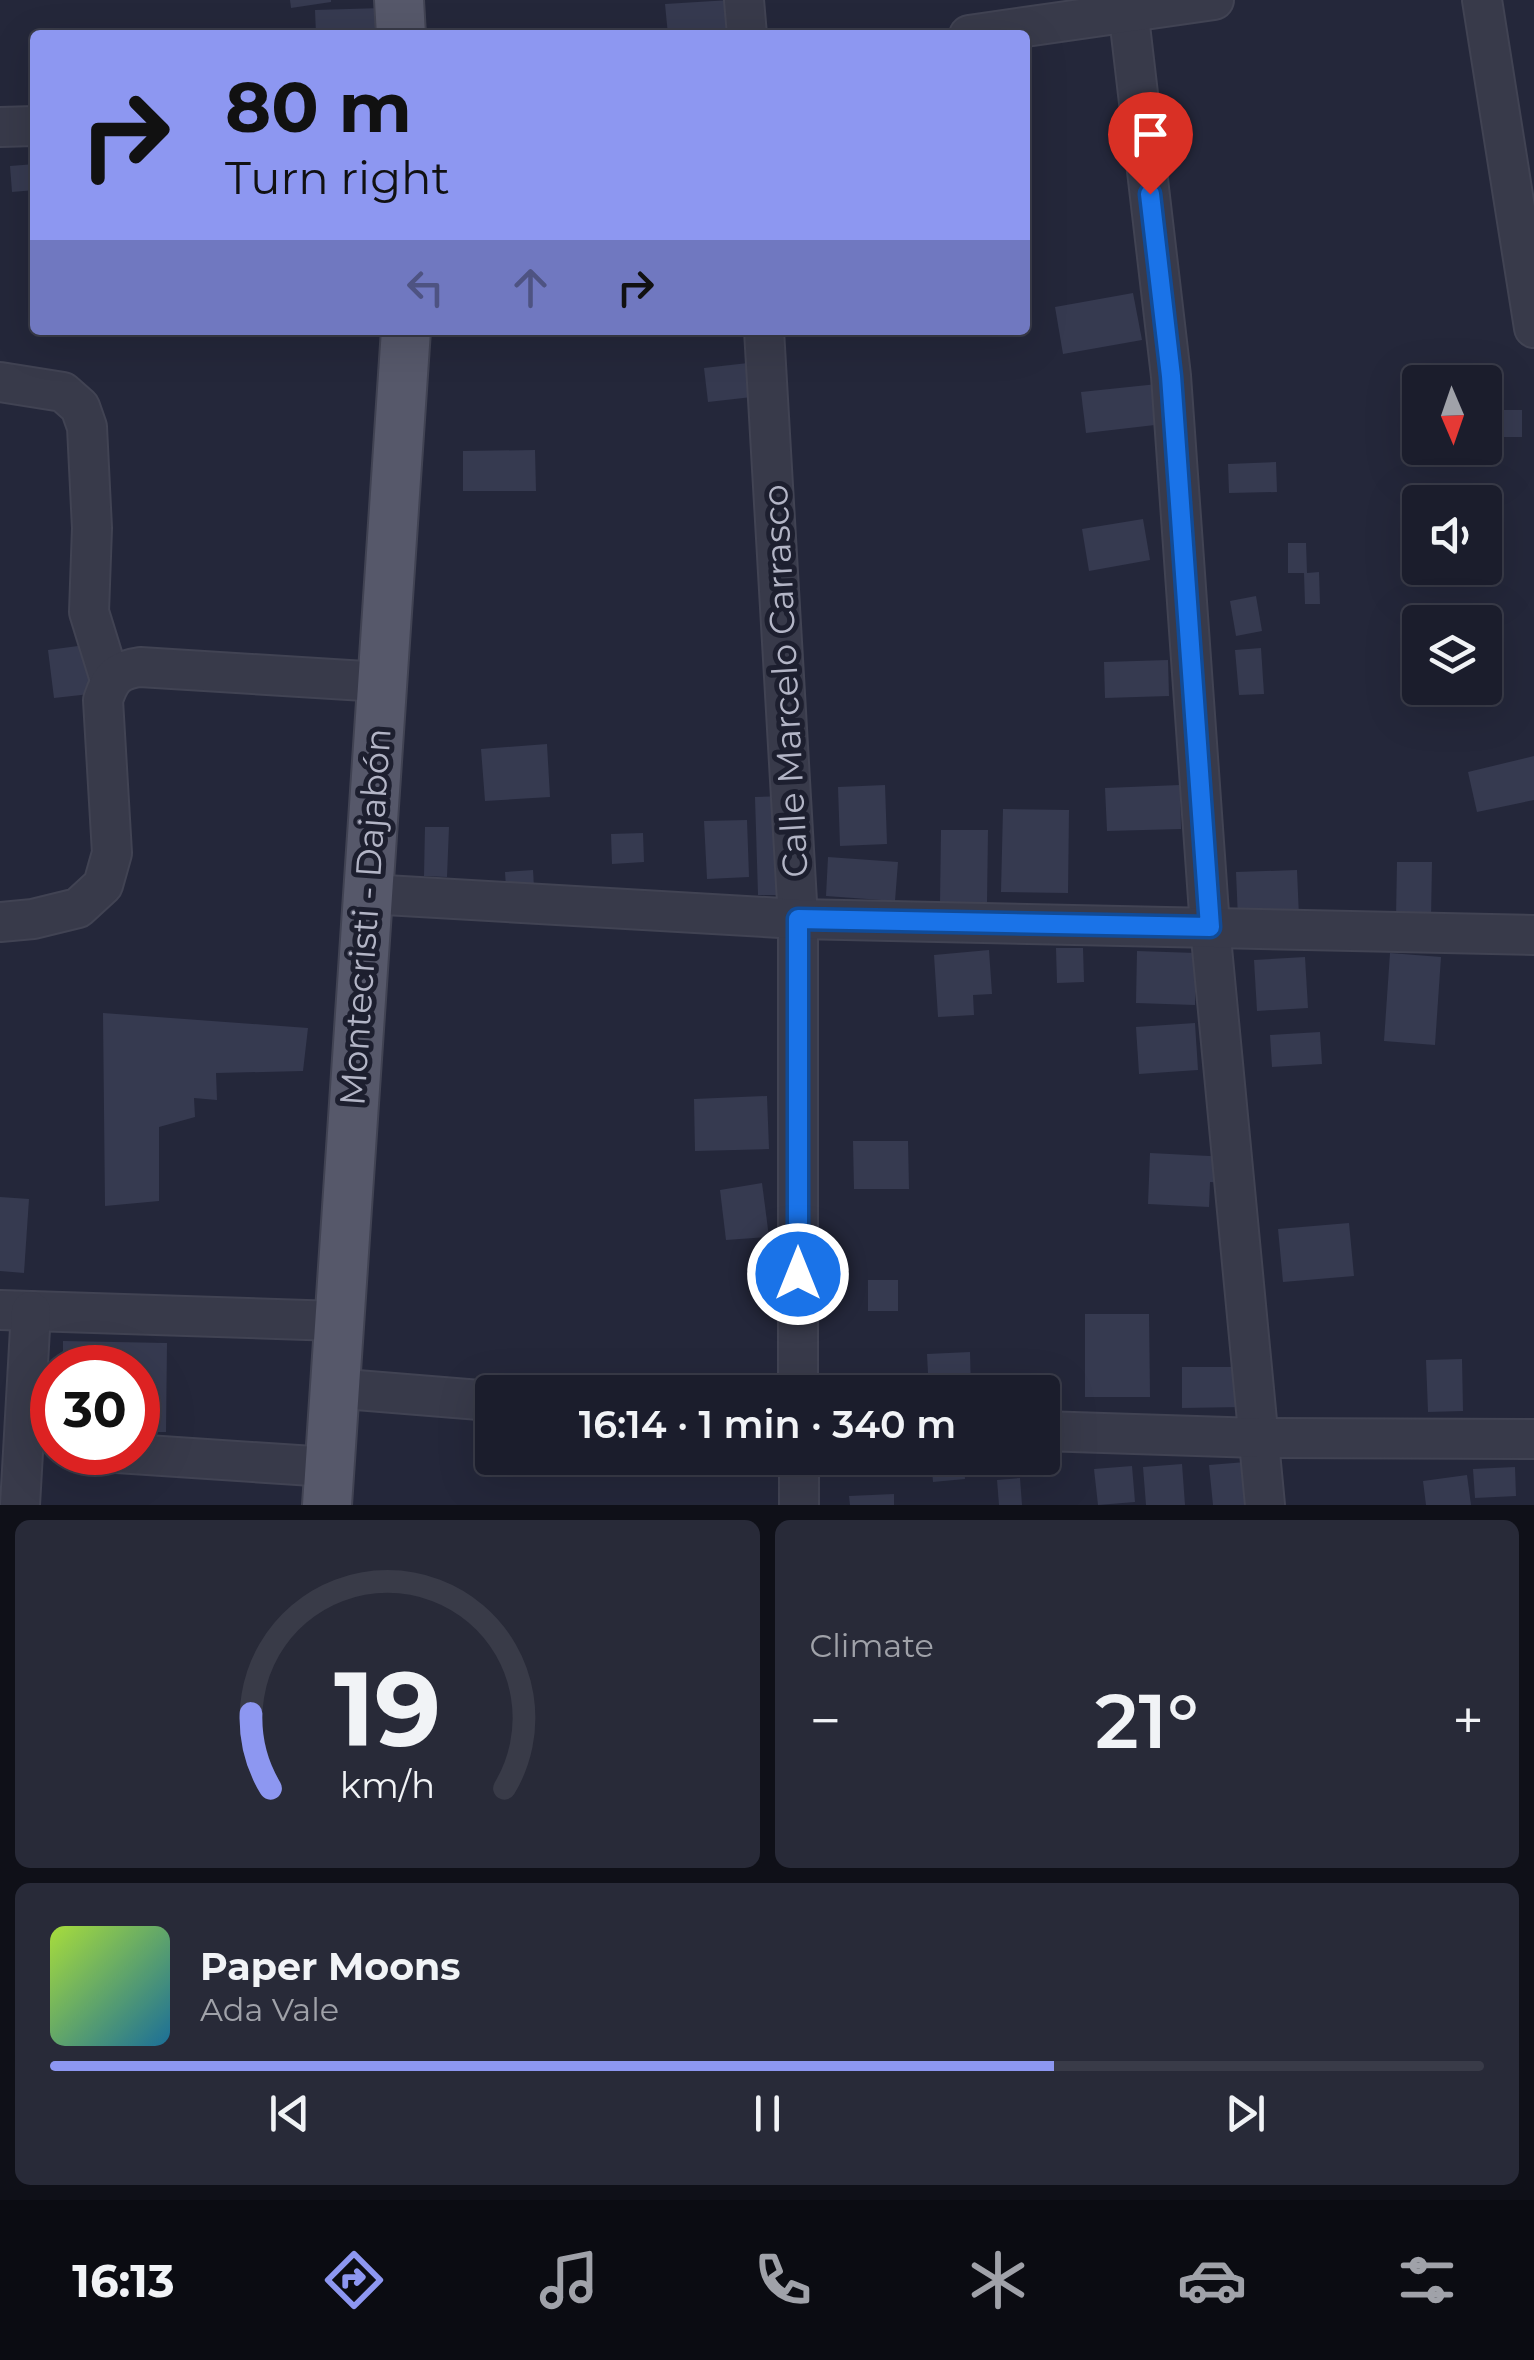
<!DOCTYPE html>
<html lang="en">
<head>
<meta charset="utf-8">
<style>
  :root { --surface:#1b1d2c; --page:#282a38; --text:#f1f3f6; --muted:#a0a2a9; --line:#393b48; --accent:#8d97f1 }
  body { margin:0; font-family:Montserrat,sans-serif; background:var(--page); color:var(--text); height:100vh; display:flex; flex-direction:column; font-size:38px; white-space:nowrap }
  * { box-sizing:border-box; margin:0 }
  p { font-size:32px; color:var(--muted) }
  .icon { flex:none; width:55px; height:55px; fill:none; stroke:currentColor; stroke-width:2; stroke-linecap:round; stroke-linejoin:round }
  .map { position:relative; height:1505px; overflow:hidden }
  .side { display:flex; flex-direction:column; gap:15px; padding:15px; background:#0f1018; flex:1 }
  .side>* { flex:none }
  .guide { position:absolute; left:30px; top:30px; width:1000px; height:305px; border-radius:10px; box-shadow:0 10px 40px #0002,0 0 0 2px var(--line); background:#8d97f1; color:#111; overflow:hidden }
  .needle { width:65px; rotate:178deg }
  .tools { position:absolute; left:1402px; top:365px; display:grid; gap:20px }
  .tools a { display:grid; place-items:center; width:100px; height:100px; border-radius:10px; background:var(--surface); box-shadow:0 10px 40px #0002,0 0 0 2px var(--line); font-size:50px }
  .speed { position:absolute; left:30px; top:1345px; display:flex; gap:20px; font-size:50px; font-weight:700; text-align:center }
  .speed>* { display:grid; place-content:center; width:130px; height:130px; border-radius:50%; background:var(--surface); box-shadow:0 10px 40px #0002,0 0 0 2px var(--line); line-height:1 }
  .speed .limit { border:15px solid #d22; background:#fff; color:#111 }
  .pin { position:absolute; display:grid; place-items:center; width:85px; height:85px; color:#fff; margin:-102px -42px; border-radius:50% 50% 50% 0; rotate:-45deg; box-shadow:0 0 10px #0007 }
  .pin .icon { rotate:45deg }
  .me { position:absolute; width:110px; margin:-55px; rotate:0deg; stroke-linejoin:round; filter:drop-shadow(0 0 8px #0008) }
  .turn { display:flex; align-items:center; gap:35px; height:210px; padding:0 30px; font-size:45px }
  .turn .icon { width:130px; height:130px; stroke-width:2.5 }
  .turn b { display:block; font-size:70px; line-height:85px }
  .lanes { display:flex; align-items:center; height:95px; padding:0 30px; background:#0003; justify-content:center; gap:50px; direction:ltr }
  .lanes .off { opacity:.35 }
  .big { font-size:75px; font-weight:600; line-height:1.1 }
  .side .tile { flex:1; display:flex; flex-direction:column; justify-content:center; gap:15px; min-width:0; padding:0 35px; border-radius:15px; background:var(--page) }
  .side .dial { align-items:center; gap:0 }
  .dial svg { height:260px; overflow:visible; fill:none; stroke:var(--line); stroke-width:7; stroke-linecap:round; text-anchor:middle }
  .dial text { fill:var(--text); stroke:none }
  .song { display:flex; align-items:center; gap:30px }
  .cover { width:120px; height:120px; border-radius:15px; background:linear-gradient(135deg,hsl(80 70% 55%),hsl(200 70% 35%)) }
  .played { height:10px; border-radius:5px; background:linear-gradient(90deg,var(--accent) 70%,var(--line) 70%) }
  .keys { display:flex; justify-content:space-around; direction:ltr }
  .heat { display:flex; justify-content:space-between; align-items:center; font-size:55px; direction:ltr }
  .side .tiles { flex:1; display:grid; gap:15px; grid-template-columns:1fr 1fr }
  .tile:last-child { grid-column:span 2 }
  .trip { position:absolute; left:475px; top:1375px; width:585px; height:100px; border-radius:10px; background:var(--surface); box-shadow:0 10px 40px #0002,0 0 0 2px var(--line); font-weight:600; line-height:100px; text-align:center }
  .tab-bar { display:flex; height:160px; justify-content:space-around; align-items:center; background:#0b0c12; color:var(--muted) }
  .tab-bar .icon { width:70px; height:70px }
  .tab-bar .on { color:var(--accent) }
  .tab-bar b { font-size:45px; color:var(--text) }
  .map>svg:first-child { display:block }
</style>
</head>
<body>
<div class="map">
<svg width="1534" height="1505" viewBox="0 0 1534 1505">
  <rect width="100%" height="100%" fill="#24273a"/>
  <g fill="#363a50">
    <path d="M290,0H331V2L291,8Z"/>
    <path d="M730,0L733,35H668L665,4Z"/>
    <path d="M382,8L383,35H316L315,10Z"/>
    <path d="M35,164V190L12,192L10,166Z"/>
    <path d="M1133,293L1142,340L1063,354L1055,307Z"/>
    <path d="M748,363L752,397L708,402L704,368Z"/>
    <path d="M1167,383L1172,423L1086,433L1081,392Z"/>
    <rect x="1486" y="410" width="36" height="27"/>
    <path d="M535,450L536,491H463V451Z"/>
    <path d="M1276,462L1277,492L1229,493L1228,464Z"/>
    <path d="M1143,519L1150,560L1089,571L1082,529Z"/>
    <path d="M1288,543H1306L1307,573L1319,572L1320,604H1305L1304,573H1307H1288Z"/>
    <path d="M1256,596L1262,631L1236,636L1230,601Z"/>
    <path d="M93,644L99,693L54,698L48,650Z"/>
    <path d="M1261,648L1264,694L1239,695L1235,650Z"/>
    <path d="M1168,660L1169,696L1105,698L1104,662Z"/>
    <path d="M547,744L550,797L485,801L481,749Z"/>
    <path d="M1534,756V800L1477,812L1468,772Z"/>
    <path d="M885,785L887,844L840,846L838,787Z"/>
    <path d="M1180,785L1181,829L1107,831L1105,788Z"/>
    <path d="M786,796L789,895H758L755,797Z"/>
    <path d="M1003,809L1069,810L1068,893L1001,892Z"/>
    <path d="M747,820L749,877L707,879L704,821Z"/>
    <path d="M425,827H449L447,877L424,876Z"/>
    <path d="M941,830H988L987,903H940Z"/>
    <path d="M643,833L644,862L612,864L611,834Z"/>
    <path d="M828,857L898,862L895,901L826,896Z"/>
    <path d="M1397,862H1432L1431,919L1396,918Z"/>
    <path d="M533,870L534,887L506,889L505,872Z"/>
    <path d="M1297,870L1299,917L1238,919L1236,872Z"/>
    <path d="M1056,948H1083L1084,982L1057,983Z"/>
    <path d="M989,950L992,994L973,995L974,1015L938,1017L934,955Z"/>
    <path d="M1137,951L1196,953L1195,1005L1136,1003Z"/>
    <path d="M1390,953L1441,957L1435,1045L1384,1041Z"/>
    <path d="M1305,957L1308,1008L1257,1011L1254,960Z"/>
    <path d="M103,1013L308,1028L303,1071L216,1073L217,1100L194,1098L195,1117L159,1127V1201L105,1206Z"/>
    <path d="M1195,1023L1198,1070L1139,1074L1136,1027Z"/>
    <path d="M1320,1032L1322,1064L1272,1067L1270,1035Z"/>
    <path d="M767,1096L769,1149L695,1151L694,1099Z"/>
    <path d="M853,1141H908L909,1189H854Z"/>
    <path d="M1150,1153L1229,1157L1228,1183L1210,1182L1209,1207L1148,1204Z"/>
    <path d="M762,1183L769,1237L726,1240L720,1190Z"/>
    <path d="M0,1197L29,1199L24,1273L0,1271Z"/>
    <path d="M1349,1223L1354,1276L1283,1282L1278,1229Z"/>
    <rect x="868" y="1280" width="30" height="31"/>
    <path d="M1085,1314H1149L1150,1397H1085Z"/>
    <path d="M63,1341L167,1343L166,1432H138V1368H63Z"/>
    <path d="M970,1352L971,1392H929L927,1354Z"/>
    <path d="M1462,1359L1463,1411L1428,1412L1426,1360Z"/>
    <path d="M1182,1367H1243V1407L1182,1408Z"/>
    <path d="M931,1458H964L965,1479L933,1482Z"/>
    <path d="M1258,1461L1262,1505H1213L1209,1465Z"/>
    <path d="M1182,1464L1185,1505H1146L1143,1467Z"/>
    <path d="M1132,1466L1135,1502L1098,1505L1094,1469Z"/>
    <path d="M1515,1467L1516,1496L1475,1498L1473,1469Z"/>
    <path d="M1467,1475L1471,1505H1426L1423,1481Z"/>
    <path d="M1020,1478L1022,1505H999L997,1480Z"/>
    <path d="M894,1494V1505H850L849,1496Z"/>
  </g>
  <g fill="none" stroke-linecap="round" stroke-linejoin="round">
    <defs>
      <g id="minor">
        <path d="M744,0L747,35"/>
        <path d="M1127,0L1171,376L1210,927L1265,1505"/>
        <path d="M1482,0L1534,328"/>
        <path d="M969,35L1214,0"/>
        <path d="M0,127L35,126"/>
        <path d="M764,330L798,919V1392"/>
        <path d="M0,382L63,392L80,407L87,427L92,528L89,612L110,680"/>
        <path d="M368,894L798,919L1534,935"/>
        <path d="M0,922L33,919L78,908L103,885L112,853L103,700C110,678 117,670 140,667L381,682"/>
        <path d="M0,1310L337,1321"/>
        <path d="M332,1388L492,1401"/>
        <path d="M1042,1431L1258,1438L1534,1439"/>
        <path d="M102,1452L328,1467"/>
        <path d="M799,1458V1505"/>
        <path d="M20,1505L31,1311"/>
      </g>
      <g id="major">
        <path d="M399,0L401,35"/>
        <path d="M327,1505L406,330"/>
      </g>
    </defs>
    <use href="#minor" stroke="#414353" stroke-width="42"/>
    <use href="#major" stroke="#414353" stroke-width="52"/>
    <use href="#minor" stroke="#383a4a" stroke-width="38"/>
    <use href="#major" stroke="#56586a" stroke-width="48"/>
  </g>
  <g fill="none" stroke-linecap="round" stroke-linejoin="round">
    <defs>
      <path id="route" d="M798,1274V919L1210,927L1171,376L1150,194"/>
    </defs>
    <use href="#route" stroke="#114b97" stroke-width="25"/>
    <use href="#route" stroke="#1a73e8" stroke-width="18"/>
  </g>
  <g text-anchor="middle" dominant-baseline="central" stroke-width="10" stroke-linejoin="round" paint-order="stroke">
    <g font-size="35" fill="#b3b5c6" stroke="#1d1f2f">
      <text transform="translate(785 681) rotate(-93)">Calle Marcelo Carrasco</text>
      <text transform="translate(365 917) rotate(-86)">Montecristi - Dajabón</text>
    </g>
  </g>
</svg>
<div class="tools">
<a><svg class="needle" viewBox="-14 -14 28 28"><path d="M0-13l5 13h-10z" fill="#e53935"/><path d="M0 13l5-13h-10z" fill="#a0a2a9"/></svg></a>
<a><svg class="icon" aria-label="sound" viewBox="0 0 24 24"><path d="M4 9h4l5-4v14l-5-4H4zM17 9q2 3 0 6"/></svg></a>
<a><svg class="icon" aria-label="layers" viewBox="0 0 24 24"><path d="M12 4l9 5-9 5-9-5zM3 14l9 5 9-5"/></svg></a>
</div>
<div class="speed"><div class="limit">30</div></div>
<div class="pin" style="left:1150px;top:194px;background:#d93025"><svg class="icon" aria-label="arrive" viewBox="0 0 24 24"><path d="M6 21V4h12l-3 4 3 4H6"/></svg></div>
<svg class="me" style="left:798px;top:1274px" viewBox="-20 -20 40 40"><circle r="17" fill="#1a73e8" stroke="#fff" stroke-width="3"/><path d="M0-11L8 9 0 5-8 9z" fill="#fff"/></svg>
<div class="trip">16:14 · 1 min · 340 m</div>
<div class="guide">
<div class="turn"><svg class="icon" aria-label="right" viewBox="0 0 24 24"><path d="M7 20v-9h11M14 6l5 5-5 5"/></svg><div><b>80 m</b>Turn right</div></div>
<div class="lanes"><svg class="icon off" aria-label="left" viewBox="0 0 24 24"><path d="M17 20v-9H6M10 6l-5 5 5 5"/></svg><svg class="icon off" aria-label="ahead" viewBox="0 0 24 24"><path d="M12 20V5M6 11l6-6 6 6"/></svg><svg class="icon" aria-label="right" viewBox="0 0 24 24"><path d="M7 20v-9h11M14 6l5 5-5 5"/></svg></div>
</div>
</div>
<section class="side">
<div class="tiles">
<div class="tile dial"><svg viewBox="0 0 100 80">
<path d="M14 69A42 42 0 1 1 86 69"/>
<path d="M14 69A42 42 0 0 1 8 46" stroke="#8d97f1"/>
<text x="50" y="56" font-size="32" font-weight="700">19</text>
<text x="50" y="72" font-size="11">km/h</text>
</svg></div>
<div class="tile"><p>Climate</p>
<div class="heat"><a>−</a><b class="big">21°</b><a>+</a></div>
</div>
<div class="tile">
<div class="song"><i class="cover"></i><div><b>Paper Moons</b><p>Ada Vale</p></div></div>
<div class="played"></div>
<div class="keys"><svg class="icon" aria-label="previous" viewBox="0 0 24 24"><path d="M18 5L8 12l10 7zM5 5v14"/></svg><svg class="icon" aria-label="pause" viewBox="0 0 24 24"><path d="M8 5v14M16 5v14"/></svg><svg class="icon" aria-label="next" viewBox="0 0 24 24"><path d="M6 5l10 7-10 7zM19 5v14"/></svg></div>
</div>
</div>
</section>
<nav class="tab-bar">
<b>16:13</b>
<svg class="icon on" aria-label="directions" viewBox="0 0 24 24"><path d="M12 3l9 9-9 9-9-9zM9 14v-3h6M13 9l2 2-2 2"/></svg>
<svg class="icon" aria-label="music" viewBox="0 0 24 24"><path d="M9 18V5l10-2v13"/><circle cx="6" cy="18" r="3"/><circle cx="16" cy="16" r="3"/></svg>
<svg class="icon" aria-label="phone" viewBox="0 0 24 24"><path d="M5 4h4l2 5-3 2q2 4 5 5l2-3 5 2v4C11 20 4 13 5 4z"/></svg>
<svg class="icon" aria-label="climate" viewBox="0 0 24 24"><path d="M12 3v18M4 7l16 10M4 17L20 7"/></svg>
<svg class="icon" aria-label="car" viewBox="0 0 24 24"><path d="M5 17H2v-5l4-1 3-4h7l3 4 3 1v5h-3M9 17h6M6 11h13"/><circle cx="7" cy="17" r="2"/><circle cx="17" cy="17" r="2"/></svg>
<svg class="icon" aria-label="filters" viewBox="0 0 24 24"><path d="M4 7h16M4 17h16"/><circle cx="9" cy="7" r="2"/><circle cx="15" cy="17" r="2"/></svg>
</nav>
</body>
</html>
